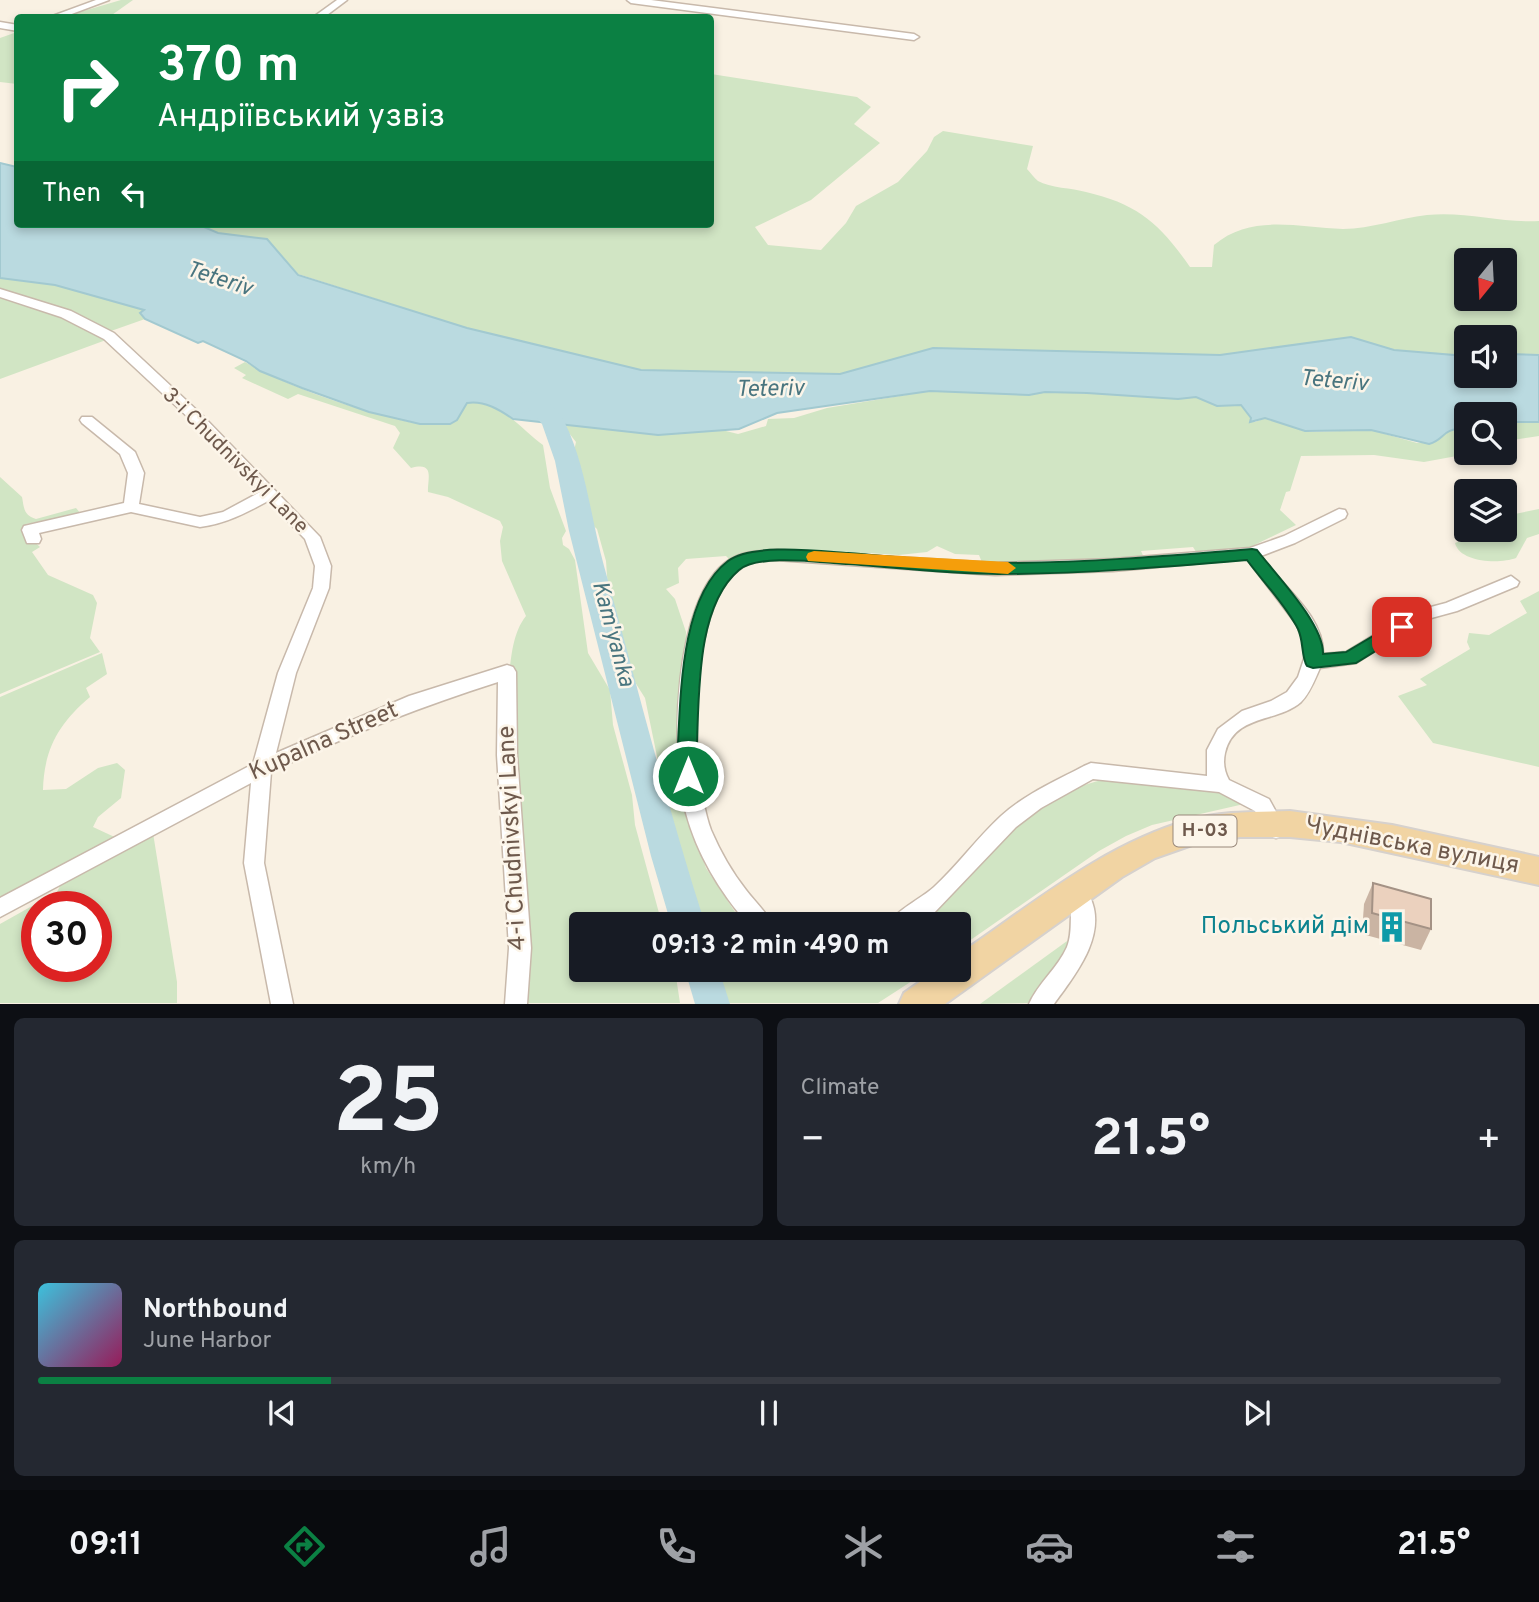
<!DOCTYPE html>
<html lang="en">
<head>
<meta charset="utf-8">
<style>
  :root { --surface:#171b24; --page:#242831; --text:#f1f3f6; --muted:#9ea1a6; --line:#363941; --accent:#0b8043 }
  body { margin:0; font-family:Overpass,sans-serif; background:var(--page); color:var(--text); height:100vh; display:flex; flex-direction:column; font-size:26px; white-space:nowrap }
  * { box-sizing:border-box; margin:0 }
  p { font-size:23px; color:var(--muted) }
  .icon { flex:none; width:38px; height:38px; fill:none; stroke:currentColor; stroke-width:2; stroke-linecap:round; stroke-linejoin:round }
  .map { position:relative; height:1004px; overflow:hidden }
  .side { display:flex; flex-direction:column; gap:14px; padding:14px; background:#0d0f14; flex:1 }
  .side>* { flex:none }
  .hud { position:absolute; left:14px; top:14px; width:700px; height:214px; border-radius:7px; box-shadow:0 4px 10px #0003; background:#0b8043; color:#fff; overflow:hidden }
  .needle { width:46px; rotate:198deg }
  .controls { position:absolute; left:1454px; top:248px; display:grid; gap:14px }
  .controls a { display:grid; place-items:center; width:63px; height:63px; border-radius:7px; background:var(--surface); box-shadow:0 4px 10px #0003; font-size:35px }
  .speed { position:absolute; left:21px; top:891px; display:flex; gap:14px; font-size:35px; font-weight:700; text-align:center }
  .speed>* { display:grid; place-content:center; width:91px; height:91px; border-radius:50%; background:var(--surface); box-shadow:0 4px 10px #0003; line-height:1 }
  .speed .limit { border:10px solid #d22; background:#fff; color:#111 }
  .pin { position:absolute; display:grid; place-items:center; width:60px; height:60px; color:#fff; margin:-30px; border-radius:14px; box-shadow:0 4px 10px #0006 }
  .me { position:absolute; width:77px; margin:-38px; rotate:0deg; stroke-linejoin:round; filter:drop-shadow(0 0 5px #0008) }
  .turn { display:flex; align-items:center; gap:24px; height:147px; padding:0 28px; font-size:32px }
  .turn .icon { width:91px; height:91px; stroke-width:2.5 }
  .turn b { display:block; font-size:49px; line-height:60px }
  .then { display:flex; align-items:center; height:66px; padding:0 28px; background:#0003; gap:14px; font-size:26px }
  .big { font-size:52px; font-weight:700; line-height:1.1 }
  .side .widget { flex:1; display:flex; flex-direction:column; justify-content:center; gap:10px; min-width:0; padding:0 24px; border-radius:10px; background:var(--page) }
  .side .dial { align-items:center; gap:0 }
  .dial b { font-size:91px; line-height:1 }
  .song { display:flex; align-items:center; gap:21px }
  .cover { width:84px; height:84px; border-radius:10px; background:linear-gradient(135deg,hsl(190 70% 55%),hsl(330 70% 35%)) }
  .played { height:7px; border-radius:4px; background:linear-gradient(90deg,var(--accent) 20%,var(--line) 20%) }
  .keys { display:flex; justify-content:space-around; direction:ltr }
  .heat { display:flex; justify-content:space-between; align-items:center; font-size:38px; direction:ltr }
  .side .tiles { flex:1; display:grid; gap:14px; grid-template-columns:1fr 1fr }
  .widget:last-child { grid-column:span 2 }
  .trip { position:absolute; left:569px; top:912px; width:402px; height:70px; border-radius:7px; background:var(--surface); box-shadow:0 4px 10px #0003; font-weight:700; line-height:70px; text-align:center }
  .tab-bar { display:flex; height:112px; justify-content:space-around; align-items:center; background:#090b0e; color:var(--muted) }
  .tab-bar .icon { width:49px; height:49px }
  .tab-bar .selected { color:var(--accent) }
  .tab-bar b { font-size:32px; color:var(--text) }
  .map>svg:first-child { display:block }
</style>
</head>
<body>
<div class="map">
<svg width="1539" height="1004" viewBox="0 0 1539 1004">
  <rect width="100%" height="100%" fill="#f9f1e3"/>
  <g fill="#d1e5c4" fill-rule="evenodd">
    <path d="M121,0H133L109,17H63Z"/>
    <path d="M17,32V84L0,82V38Z"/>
    <path d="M711,74L857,97L871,107L854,124L880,143L811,200L755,227L768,245L821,250L846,223L856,206L898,182L927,151L934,137L943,131L1033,146L1027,169C1030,172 1034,178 1038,181C1050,188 1072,188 1086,192C1138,204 1160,224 1190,267H1212L1214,245C1252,213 1298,228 1343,229C1371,229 1399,218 1427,215C1465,211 1501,223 1539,221V355L1505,354V338H1466V356L1394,350L1351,337L1220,355L933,348L840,374L641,370L467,328L298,274L267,239L218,233L197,224H710ZM1466,261H1505V299H1466Z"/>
    <path d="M0,278L55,285L145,310L141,313L145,319L111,331L106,340L0,379Z"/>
    <path d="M245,362C295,390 363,412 419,424C430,426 446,421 457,420L467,403C499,398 520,429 543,445L550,488L566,531L562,538L563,545L569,549L575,560L588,653L610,690L613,725L632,795L635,825L662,924H581V970H675L680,1003H520L509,677C511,657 513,632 526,616L502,561L500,541L503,527L500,521L448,497L428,492C427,480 436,461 411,468L393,448L400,433L395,426L298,394L288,399L242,378L246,375L234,368Z"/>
    <path d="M930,391L1031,395L1045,392L1157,396L1178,399L1196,397L1226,406L1241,405L1255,422L1265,418L1310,432L1371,430L1417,443L1435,442L1447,431L1466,428V453H1473L1424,462L1374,455L1301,456L1290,491L1286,492L1280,510L1296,525L1242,551L1198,555L1193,547L1141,551L1145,560L983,565L979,555L955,554L937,546L927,552L899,555L868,553L860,556L731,561L726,556L686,559L678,568L679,583L666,589L675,599L686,632L680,789L706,868L743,924H689L686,894L688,887L672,855L667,805L645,698L628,671L613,626L609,605L606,561L597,529L588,521L590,517L575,483L578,471L574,451L576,442L558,419L722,430L738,434L766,426L768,419L794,418L827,408Z"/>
    <path d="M1516,422H1539V436L1505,441V426L1515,425Z"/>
    <path d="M0,477L22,497C24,507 23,515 36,519L76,508L81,514L26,524H43L28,536L40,547L32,552L48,575L93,595L97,603L90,638L100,652L0,694Z"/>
    <path d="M1539,509V534L1527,538L1516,558C1500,564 1460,563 1455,543L1475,535L1477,530H1505V516Z"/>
    <path d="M1539,591V767L1433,743L1398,696L1427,685L1420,679L1470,649L1467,642L1469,633L1489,635L1527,613L1520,601Z"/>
    <path d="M102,653L107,674L86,688L90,697C59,723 44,749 43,790L66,789L98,768L117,763L125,770L121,798L98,817L93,827L121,840L0,902V697Z"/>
    <path d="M1116,778L1216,790L1244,804L1152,825L1126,836L1099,851L959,948V924H915C970,870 1036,786 1116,778Z"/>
    <path d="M153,833L177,982V1003H0V924L57,892L65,876ZM37,906H96V966H37Z"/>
    <path d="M1074,936L1060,965L1028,1003L980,1004Z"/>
    <path d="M708,970H929L878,1003H729C726,988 713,983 708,970Z"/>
  </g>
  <path fill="#badae0" stroke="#a2c9d0" stroke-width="2" d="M0,163L17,167L18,224H197L218,233L267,239L298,275L467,328L641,370L840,374L933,348L1220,355L1351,337L1394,350L1466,356V376H1505V354L1539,355V422H1516L1515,425L1505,426V415H1466V428C1440,429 1446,439 1429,444L1371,430L1305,431L1265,418L1250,422L1251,418L1241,405L1217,406L1196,397L1178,399L1087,393L1045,392L1029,395L930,391L777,413L739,429L658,435L513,419C500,410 484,400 467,403L457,420L450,424H420L369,412L302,388L260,371L246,361L203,341L198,343L145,319L140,313L144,310L55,285L0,278Z"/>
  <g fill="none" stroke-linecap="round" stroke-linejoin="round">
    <g fill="#badae0" fill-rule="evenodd">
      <path d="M530,391C542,394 559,411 565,423C586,466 591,519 604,566C637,685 667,806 705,924H671L651,856L569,531L555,461L542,424L519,398L522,393Z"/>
      <path d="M685,970H719L730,1004H695Z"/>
    </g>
    <defs>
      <g id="street">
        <path d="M96,0H109L61,18H47Z"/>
        <path d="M337,0H347L323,18H312Z"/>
        <path d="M627,0H651L914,34L919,37L914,40L631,3Z"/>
        <path d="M0,22L18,25V31L0,28Z"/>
        <path d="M0,289L71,311L114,333L202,415L320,537L331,566L329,588L296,673L276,753L409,696L507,665L513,667L516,672L517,755L531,948L527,1004H505L509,948L497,755L498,682C420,707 345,736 271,772L264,863L293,1004H271L244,863L251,783L0,917V898L253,764L278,673L313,588L315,566L305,539L268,501C246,513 225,524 200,527L131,512L39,533L41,539L39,543H27L22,530L24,526L124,503L128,473L120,454L82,423L80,420L82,417H92L135,452L144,473L139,504L200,517L223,512L260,492L192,421L104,339L61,317L0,297Z"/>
        <path d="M1339,509L1345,510L1347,514L1345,518L1295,543L1261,556C1281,586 1324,615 1323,654L1346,652L1412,612L1446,603L1511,576L1519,582L1517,586L1457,611L1424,620L1356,663L1320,668C1315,679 1310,693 1301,702C1277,723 1234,714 1225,753C1223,762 1224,771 1229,780L1269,799L1286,830L1283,836L1276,838L1269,836L1255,811L1219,792L1093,779L1041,808L1016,827L933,914L918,924H889C895,911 922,898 934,887C958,865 977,838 1001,816C1025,794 1056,781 1084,766L1091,763L1207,776V750L1218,729L1242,711L1271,701L1287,692L1298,677L1304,659L1305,647L1297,625L1247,559L1113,571L995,575L776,560C764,561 750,561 740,569C686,608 690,773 711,830C720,851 732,872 746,890C754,901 766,911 772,924H748C720,892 697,854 686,813C670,755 673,597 729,560C743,551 761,551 776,550L995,563L1113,559L1250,548L1284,536Z"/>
        <path d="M1082,894L1090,897C1108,935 1075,975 1054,1004H1029C1038,983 1058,968 1067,947C1074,930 1068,910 1074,897Z"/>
      </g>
      <path id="primary" d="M1290,811L1392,825L1539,857V885L1341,842L1290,837H1240L1192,845L1155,858L1122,877L945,1004H899L904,993L937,970H959V954C1032,905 1102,845 1189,820C1222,811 1257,812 1290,811Z"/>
    </defs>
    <use href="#street" stroke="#c8b9ab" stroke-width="3"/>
    <use href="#primary" stroke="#d6d1cd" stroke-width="4"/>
    <use href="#street" fill="#fff" fill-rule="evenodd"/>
    <use href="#primary" fill="#f1d4a3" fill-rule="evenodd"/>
  </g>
  <path fill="#cab4a3" d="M1373,883L1431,929L1421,950L1362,934L1364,904Z"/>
  <path fill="#ebd1be" stroke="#a49285" stroke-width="2" d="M1373,883L1431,899V929L1372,913Z"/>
  <path fill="#0b8043" stroke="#07532c" stroke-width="2" d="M1252,549L1257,550C1276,575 1324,624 1323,654L1346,652L1395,623H1408L1411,627L1408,631L1356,663L1313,668L1307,666C1301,656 1304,642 1298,629C1285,604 1263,582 1247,560C1164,567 1081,574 998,574C949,574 898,568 849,564C824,563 759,553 739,570C693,609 700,706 696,762L698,776L695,782L688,784L681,782L677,762C681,704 678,599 728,561C751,543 819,551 848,553C898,557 948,563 997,563C1082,563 1167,556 1252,549Z"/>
  <path fill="#f59e0b" d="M814,551L1008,562L1016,568L1008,574L808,561L806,557L808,553Z"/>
  <defs>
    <symbol id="building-bare" viewBox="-9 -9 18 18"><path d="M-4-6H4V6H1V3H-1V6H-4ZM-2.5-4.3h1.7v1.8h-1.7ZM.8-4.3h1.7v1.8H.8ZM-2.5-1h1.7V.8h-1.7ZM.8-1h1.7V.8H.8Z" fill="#0f9aa8" stroke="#fcf5e9" stroke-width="2.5" paint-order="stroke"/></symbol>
  </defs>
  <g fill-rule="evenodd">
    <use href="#building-bare" x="1370" y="905" width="44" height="44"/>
  </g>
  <g text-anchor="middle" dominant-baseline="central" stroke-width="5" stroke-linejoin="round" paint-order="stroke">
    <rect fill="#fcf5e9" stroke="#99887b" stroke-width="2" x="1173.5" y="815.5" width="63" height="31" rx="5"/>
    <g font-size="19" font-weight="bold" fill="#6e594c">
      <text x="1205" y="831">Н-03</text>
    </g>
    <g font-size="21" fill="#6e594c" stroke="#fcf5e9">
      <text transform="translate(235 461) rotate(45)">3-i Chudnivskyi Lane</text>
    </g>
    <g font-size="23" font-style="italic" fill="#49757f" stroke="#fcf5e9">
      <text transform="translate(219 280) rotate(18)">Teteriv</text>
      <text transform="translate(1334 382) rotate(5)">Teteriv</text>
      <text transform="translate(770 390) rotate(-1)">Teteriv</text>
      <text transform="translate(612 634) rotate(75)">Kam'yanka</text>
    </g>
    <g font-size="24" fill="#6e594c" stroke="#fcf5e9">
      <text transform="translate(324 742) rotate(-24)">Kupalna Street</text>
      <text transform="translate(513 838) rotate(-93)">4-i Chudnivskyi Lane</text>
      <text transform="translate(1412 846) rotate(11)">Чуднівська вулиця</text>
    </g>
    <g font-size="24" fill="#0d838f" stroke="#fcf5e9" text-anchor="end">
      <text x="1369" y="927">Польський дім</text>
    </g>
  </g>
</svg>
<div class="controls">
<a><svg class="needle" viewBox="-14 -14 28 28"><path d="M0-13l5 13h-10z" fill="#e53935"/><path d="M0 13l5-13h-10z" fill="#9ea1a6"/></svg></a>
<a><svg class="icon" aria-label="sound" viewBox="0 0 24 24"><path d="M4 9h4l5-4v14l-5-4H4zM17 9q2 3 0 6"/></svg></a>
<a><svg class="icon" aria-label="search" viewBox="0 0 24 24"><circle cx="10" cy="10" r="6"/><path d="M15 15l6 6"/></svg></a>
<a><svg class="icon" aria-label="layers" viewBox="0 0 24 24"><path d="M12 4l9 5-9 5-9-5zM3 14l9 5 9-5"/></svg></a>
</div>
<div class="speed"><div class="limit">30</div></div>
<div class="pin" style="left:1402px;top:627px;background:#d93025"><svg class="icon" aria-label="arrive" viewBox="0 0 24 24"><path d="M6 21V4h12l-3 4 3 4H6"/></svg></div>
<svg class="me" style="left:688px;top:776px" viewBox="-20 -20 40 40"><circle r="17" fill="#0b8043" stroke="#fff" stroke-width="3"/><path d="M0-11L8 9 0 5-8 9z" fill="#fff"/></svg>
<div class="trip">09:13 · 2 min · 490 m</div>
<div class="hud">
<div class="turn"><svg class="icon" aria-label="right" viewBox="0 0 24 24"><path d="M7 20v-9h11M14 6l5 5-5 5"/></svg><div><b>370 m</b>Андріївський узвіз</div></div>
<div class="then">Then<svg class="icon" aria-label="left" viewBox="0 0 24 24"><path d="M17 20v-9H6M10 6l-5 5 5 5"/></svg></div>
</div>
</div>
<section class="side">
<div class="tiles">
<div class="widget dial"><b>25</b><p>km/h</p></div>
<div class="widget"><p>Climate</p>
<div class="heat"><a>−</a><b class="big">21.5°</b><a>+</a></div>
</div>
<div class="widget">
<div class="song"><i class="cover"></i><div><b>Northbound</b><p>June Harbor</p></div></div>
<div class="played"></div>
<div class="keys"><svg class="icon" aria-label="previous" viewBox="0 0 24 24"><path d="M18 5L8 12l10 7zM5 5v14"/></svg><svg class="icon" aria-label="pause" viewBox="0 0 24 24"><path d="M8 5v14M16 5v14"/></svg><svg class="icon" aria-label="next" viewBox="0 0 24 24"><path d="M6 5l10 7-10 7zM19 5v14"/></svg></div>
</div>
</div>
</section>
<nav class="tab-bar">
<b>09:11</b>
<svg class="icon selected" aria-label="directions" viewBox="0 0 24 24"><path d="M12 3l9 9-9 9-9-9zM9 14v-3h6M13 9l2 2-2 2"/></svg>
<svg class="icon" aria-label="music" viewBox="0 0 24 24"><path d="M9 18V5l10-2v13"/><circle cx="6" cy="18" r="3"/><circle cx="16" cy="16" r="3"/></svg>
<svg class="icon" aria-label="phone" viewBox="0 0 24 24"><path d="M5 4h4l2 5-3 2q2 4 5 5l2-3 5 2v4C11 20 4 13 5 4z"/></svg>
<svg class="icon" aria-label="climate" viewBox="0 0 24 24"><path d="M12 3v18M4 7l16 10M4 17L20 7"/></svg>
<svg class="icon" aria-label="car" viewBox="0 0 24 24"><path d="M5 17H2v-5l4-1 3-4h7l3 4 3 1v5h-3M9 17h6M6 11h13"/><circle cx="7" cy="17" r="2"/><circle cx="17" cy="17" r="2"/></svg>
<svg class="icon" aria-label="filters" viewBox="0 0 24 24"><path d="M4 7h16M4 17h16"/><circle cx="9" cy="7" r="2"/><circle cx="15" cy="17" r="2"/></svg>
<b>21.5°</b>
</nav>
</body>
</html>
